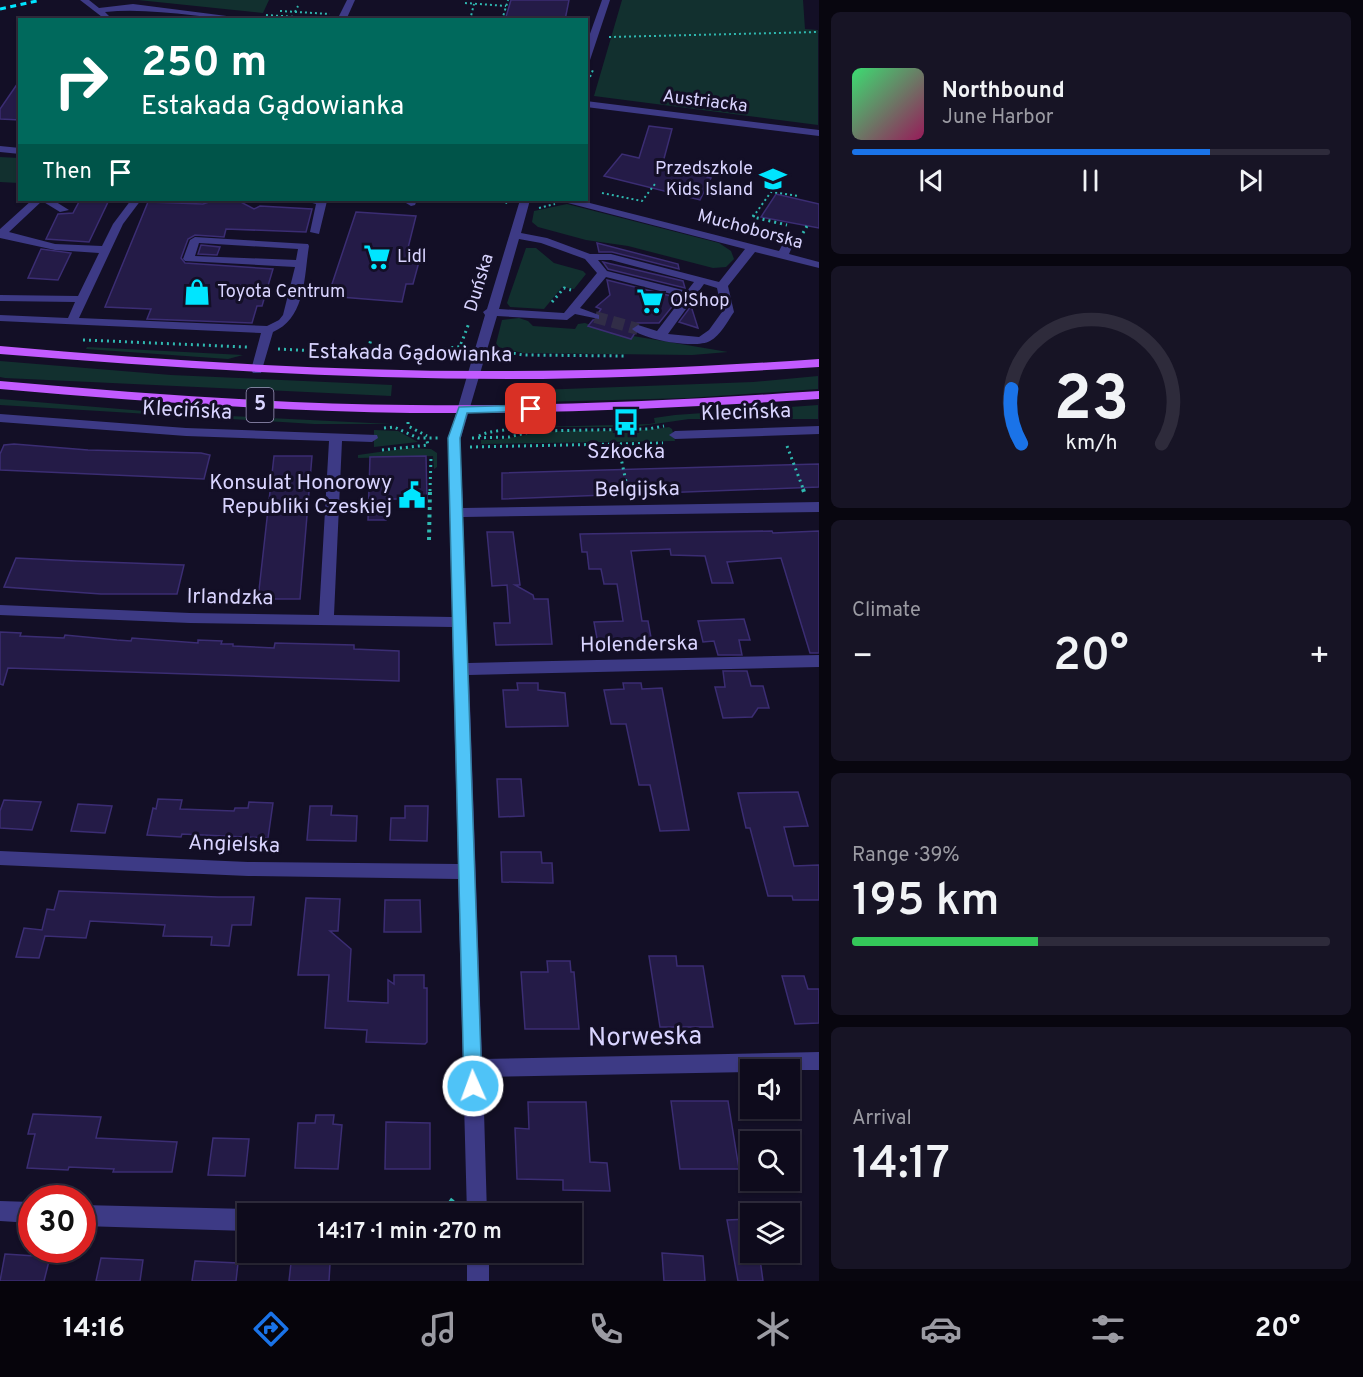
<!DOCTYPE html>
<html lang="en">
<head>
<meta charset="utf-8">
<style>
  :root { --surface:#0e0b1c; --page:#171425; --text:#f1f3f6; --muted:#9b9ba3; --line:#2e2b3b; --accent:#1a73e8 }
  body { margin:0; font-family:Overpass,sans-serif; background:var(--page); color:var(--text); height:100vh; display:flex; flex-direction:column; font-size:22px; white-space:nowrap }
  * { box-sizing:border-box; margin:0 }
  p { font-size:20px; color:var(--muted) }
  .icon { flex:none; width:33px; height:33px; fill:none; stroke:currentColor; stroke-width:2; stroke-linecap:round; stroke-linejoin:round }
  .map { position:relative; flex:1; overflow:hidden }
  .sheet { display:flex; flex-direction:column; gap:12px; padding:12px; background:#08060f; width:544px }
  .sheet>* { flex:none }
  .top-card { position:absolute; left:18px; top:18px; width:570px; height:183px; border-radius:0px; box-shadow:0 2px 4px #0004,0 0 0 2px var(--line); background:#00695c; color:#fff; overflow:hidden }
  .fabs { position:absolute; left:740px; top:1059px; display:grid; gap:12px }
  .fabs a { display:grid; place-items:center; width:60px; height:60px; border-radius:0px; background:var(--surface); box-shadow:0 2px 4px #0004,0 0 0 2px var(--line); font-size:30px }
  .speed { position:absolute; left:18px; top:1185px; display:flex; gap:12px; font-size:30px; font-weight:700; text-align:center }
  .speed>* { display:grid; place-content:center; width:78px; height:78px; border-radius:50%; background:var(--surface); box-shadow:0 2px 4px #0004,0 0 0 2px var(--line); line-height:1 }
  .speed .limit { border:9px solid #d22; background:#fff; color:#111 }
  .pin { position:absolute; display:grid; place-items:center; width:51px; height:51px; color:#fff; margin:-26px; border-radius:12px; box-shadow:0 3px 9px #0006 }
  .me { position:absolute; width:66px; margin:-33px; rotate:358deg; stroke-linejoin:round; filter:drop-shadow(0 0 4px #0008) }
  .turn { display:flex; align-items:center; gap:21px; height:126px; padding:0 24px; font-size:27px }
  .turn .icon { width:78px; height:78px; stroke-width:2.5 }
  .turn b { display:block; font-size:42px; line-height:51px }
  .then { display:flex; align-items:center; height:57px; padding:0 24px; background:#0003; gap:12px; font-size:22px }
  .big { font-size:45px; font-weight:600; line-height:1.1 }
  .sheet .tile { flex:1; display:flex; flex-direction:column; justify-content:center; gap:9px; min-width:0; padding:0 21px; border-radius:9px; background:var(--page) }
  .sheet .dial { align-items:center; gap:0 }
  .dial svg { height:156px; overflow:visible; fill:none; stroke:var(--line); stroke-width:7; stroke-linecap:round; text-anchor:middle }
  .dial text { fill:var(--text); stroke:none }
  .song { display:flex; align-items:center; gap:18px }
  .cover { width:72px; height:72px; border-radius:9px; background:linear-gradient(135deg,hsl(140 70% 55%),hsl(330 70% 35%)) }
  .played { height:6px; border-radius:3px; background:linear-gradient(90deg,var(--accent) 75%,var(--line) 75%) }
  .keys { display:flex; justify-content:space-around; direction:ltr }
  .heat { display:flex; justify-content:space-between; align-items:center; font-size:33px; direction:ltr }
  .charge { height:9px; border-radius:4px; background:linear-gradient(90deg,#34c759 39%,var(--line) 0) }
  .trip { position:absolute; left:237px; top:1203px; width:345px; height:60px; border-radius:0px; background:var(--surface); box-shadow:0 2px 4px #0004,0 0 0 2px var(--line); font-weight:600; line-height:60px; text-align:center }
  .dock { display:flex; height:96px; justify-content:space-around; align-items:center; background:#06040b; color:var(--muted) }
  .dock .icon { width:42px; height:42px }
  .dock .current { color:var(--accent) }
  .dock b { font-size:27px; color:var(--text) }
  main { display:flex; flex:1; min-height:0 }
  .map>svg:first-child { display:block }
</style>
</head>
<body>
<main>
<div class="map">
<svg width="819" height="1281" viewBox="0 0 819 1281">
  <rect width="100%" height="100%" fill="#130f26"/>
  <g fill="#12302f">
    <path d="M138,0H269L263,13Z"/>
    <path d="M622,0H803L805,29L818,30V125L594,96Z"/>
    <path d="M0,157L19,158V183L0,182Z"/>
    <path d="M567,204L719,243L731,251L734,259L726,267L713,268L628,246L586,240L538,227L532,222L534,211Z"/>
    <path d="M526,248H536L554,263L583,271L586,274L574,289L562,287L544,309L510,307L507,303Z"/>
    <path d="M519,318L528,321L533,326L575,329L578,324L585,323L631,339L633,336L728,352L692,355L523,353L500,348L496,344L502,320Z"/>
    <path d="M87,347L243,355L228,359L86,349Z"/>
    <path d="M0,361L171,375L392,385L391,396L5,378L0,377Z"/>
    <path d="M818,376V389L688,398L538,402V390L753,382Z"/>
    <path d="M0,399L168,413L391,424H314L0,405Z"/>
    <path d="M818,405V419H689L634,427H537L649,424L655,423L654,418L675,415Z"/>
    <path d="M669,427L672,429L675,441L481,444V440C502,441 520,435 540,433C583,427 626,435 669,427Z"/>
    <path d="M374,430L398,431L418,442L374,447Z"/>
    <path d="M408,448L431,449L437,453V467L434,469L433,456L358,458V455Z"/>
  </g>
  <g fill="#241b47" stroke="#3b2d73" stroke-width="1.5">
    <path d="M511,0H569L565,20H505Z"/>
    <path d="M20,80V120L0,119V109Z"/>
    <path d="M649,126L672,129L662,166L708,173L707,177L711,178L700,200L604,176L622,154L639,158Z"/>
    <path d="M776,194L819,204V228L761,217Z"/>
    <path d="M80,200H109L89,242L46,239L58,214L73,213Z"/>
    <path d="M215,200H237L254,209L260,206L312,209L306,232L226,229L224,237L195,235L188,239L181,258L185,263L273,269L262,306H257L252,323L147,319L151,309L105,307L148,202L203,204Z"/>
    <path d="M356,212L416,216L406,256L420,258L413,284H406L402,302L328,296Z"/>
    <path d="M597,243L678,264L679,269L612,252H599Z"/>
    <path d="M201,245L220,247L217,255L198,254Z"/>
    <path d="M41,249L71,253L58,280L28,278Z"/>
    <path d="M603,262L683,281L685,288L608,269Z"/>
    <path d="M607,280L679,298L659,323H637L631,327L630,330L635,333L631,339L588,326L593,320L601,319L599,312L601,309L596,307L610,295Z"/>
    <path d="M691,306L698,328L679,322Z"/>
    <path d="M14,444L88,450L201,453L210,455L204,479L0,470V454L4,445Z"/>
    <path d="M274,456H312L300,599H258Z"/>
    <path d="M426,456L427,499H386V520H368L370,457Z"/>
    <path d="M819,464V487L502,499V473Z"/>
    <path d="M772,531L773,533L819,531V653H810L781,558L727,562L733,583H712L705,556L671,555L670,549L631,551L642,621H648L652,643L598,644L594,622L623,621L617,584H604L601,569H589L587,552H582L580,534Z"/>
    <path d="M487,532H513L520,585H515L533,595L534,599H548L552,644L496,645L494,623H510L507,585L492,586Z"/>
    <path d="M16,558L76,561L184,565L177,594H101L4,587Z"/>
    <path d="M744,619L750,640H739L742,655H718L714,641L703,642L698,621Z"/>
    <path d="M0,632L21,633L20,636L64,638L65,635L117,640L131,641L132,638L198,643V640L222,641L221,644H233V646L274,648L275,643L354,645V649L399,651V681L8,668L3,685L0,684Z"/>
    <path d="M723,671H747L751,686H763L769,708H758L752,717L723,718L715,687H725Z"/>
    <path d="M517,683H538V690L565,693L568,726L506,727L503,690H518Z"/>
    <path d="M623,683H641L642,689L662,688L689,830L660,831L650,785H639L626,724H611L604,690L624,689Z"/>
    <path d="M497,779H521L524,816L499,817Z"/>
    <path d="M798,792L808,826L784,827L794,866L819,865V900H793L792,896H768L750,828H746L738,793Z"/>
    <path d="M158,799L182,800L180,809L234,811L235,808H248L249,802L273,803L268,838L182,834L181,837L147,835L153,808L156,809Z"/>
    <path d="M4,800L41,802L32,830L0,828V811Z"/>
    <path d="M78,804L112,806L105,833L71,831Z"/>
    <path d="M310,806H332L331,815L357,816L356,841L307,840Z"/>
    <path d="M405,806H428L427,841L390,840L391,818H405Z"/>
    <path d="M501,852H541L542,863H552L553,883L502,882Z"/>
    <path d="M59,891L218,897H254L251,925H232L229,946L211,945L212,937L163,936L165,925L90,921L86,938L45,936L39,958L16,957L24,928L42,930L47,909L54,910Z"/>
    <path d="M306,898L340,899L338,931H330L351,949L348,1001L388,1003V980L394,984V975H424V988H427V1042L425,1044L366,1042L367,1030L325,1028L329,975H298Z"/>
    <path d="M385,900H420L421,932H384Z"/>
    <path d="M649,956H676L677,966H703L713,1027H660Z"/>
    <path d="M547,961H570L571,972H574L579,1029H525L521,972H548Z"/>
    <path d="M782,976H804L808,989H819V1023L795,1024Z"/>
    <path d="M671,1101H728L739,1169H680Z"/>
    <path d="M528,1102H586L590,1162L607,1163L610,1191L563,1190V1180L517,1179L515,1128L529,1129Z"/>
    <path d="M33,1114L101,1117L96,1138L177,1142L172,1172H113L114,1169L69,1167L68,1170L27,1168L35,1134H28Z"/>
    <path d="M316,1115H334L333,1124L342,1125L338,1169L295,1168L298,1123H315Z"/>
    <path d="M386,1122L430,1123V1169H385Z"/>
    <path d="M213,1138L249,1139L245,1176L208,1175Z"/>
    <path d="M750,1219V1252H759L763,1281H738L727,1220Z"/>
    <path d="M662,1253L703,1256L705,1281H664Z"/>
    <path d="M5,1254L50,1257L44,1281H0Z"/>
    <path d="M101,1258L143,1260L140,1281H96Z"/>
    <path d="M195,1261L238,1263L236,1281H192Z"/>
    <path d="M291,1263L330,1264L329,1281H289Z"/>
  </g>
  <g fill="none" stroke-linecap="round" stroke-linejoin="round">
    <path stroke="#312d47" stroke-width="12" stroke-dasharray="12 6" stroke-linecap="butt" d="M595,317L638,329"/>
    <g stroke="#2fb8b0" stroke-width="2" stroke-dasharray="2 3" stroke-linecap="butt">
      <path d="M465,3L506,6"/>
      <path d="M280,11L330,14"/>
      <path d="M295,12L298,6"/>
      <path d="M266,15L327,19"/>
      <path d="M470,20L474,4"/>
      <path d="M502,20L508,0"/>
      <path d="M609,37L819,32"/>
      <path d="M586,86L593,70"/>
      <path d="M602,193L642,201L655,184"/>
      <path d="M501,200L509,204"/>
      <path d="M539,208L555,204"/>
      <path d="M753,217L771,192L799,196"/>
    </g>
    <g stroke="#2fb8b0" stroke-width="3" stroke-dasharray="2 4" stroke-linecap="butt">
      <path d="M754,215L753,217L787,225"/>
      <path d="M803,233L807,226"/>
      <path d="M552,302L564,288L571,290"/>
      <path d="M83,340L247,347"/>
      <path d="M406,342L408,352"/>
      <path d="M461,344L469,323"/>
      <path d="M278,349L398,355L465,346"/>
      <path d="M496,350L523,355L626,356"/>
      <path d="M367,355L371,339"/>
      <path d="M425,357L463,353"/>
      <path d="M408,422V426L427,436"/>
      <path d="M384,428L394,427L418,438H440"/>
      <path d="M479,436C491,429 510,432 526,425"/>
      <path d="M472,438L509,437L534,431L648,429L664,426"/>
      <path d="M618,444L628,491"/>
      <path d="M787,446L804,491"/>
      <path d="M470,447L663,443"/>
      <path d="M382,450L428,445L427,441"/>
      <path d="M430,491L431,457"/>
    </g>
    <g stroke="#2fb8b0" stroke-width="4" stroke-dasharray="3 4.5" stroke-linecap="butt">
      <path d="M628,489L629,495"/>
      <path d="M803,489L804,492"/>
      <path d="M429,540L430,489"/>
    </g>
    <g stroke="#2fb8b0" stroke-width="4.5" stroke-dasharray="4 6" stroke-linecap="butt">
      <path d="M40,1198H50"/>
      <path d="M262,1206L436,1209L450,1203L456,1195"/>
    </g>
    <g fill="#3d3a85" fill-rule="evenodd">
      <path d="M80,0H89L99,8L133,4L258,20C207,20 156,7 105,12L110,17L106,20Z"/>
      <path d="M347,0H355L346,20H337Z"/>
      <path d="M602,0H610L590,60L586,63V45Z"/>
      <path d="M586,101L819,130V136L586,107Z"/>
      <path d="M0,146L20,148V154L0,152Z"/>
      <path d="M32,200H53L69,210L60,212L42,201L9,232L55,244L102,246L113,224L131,200H141L123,224L79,318L267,326L279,320L283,315L295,267L185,261L183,259L190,240L195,237L308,244L309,246C304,276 306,318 273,332L261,373H253L251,370L261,333L0,321V315L68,318L75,302L0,301V295L78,296L99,253L55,250L0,238V229ZM199,243L298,249L296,260L195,256Z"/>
      <path d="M301,200L327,201L319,234L310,232L316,204Z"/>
      <path d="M407,200H417L415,205L411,206L406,203Z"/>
      <path d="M520,200H530L521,233L547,238L590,254H611L719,282L745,249L564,202L563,200H578L779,251L787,236H795L796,238L789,254L819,262V268L755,252L728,286L734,312C727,322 721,335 710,341C695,349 644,340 632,329L638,325L657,331L683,297L606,277L580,308L599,315V319L575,314L567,320L497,316L460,441L463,508L819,502V512L463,517L468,663L819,655V667L469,675L482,1059L819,1052V1070H750V1072L483,1077L487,1214H467L458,879L248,876L0,865V851L248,862L458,864L452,627L190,623L0,615V605L190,613L319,615L329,441L186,436L0,422V414L186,428L377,435L378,438L372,442L342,441L334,615L452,617L448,441L485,315L483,312L487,309ZM519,239L541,243L585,259L597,273L564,313L499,309ZM598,260H611L694,282L687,291L607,271ZM704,284L717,288L722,312L709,330L699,337L668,334Z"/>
      <path d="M819,426V434L675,439L669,435L675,431Z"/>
      <path d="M0,1201L32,1202V1223L0,1221Z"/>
      <path d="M82,1205L248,1209L256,1214H248V1231L82,1226Z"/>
      <rect x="467" y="1252" width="22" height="29"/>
    </g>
    <g fill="#c25bff" fill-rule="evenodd">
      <path d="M0,346C170,361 340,372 511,371C614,371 716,366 819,359V367C716,373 614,379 511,379C340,379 170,368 0,354Z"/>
      <path d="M0,381C137,393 274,404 411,405C547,407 683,400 819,391V399C683,408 547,414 411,413C274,411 137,401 0,389Z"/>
    </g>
    <path stroke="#00e5ff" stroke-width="3" stroke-dasharray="6 4.5" stroke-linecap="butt" d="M0,9L41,0"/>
  </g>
  <path fill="#4fc3f7" stroke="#337fa1" stroke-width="1.5" d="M531,405L535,406V411L467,413L460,438L482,1086L479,1092L473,1095L467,1092L464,1086L448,438L459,407Z"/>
  <defs>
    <symbol id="school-bare" viewBox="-9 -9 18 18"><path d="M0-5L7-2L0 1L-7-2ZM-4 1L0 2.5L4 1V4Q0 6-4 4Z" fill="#00e5ff" stroke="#130f26" stroke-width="2.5" paint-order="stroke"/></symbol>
    <symbol id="supermarket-bare" viewBox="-9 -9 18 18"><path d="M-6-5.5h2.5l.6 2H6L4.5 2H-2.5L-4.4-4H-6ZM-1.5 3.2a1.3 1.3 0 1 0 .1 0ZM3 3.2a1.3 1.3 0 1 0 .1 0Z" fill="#00e5ff" stroke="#130f26" stroke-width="2.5" paint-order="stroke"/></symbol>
    <symbol id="shop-bare" viewBox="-9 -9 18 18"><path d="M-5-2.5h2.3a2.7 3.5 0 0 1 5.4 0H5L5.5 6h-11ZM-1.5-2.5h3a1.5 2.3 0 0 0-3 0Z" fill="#00e5ff" stroke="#130f26" stroke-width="2.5" paint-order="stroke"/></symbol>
    <symbol id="bus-bare" viewBox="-9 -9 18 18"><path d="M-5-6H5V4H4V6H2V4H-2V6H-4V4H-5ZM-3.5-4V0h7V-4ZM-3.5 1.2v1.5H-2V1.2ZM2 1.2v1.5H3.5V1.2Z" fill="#00e5ff" stroke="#130f26" stroke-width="2.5" paint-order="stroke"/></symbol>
    <symbol id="civic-bare" viewBox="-9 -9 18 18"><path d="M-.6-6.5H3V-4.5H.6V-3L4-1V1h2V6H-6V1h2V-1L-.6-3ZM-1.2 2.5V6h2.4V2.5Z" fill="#00e5ff" stroke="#130f26" stroke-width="2.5" paint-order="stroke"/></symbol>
  </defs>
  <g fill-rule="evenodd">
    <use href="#school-bare" x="754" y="160" width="38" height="38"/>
    <use href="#supermarket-bare" x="358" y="238" width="38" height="38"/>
    <use href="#shop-bare" x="178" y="273" width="38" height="38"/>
    <use href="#supermarket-bare" x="631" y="282" width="38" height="38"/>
    <use href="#bus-bare" x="607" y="403" width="38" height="38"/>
    <use href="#civic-bare" x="393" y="476" width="38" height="38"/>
  </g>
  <g text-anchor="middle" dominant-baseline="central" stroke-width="6" stroke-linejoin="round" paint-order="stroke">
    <g font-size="18" fill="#d9d4ff" stroke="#130f26">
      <text transform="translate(705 102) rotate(7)">Austriacka</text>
      <text transform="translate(750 230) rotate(15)">Muchoborska</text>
      <text transform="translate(480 283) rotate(-73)">Duńska</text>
    </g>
    <g font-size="18" fill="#d9d4ff" stroke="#130f26" text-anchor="start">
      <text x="753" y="169" text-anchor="end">Przedszkole<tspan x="753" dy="21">Kids Island</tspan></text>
      <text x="397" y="257">Lidl</text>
      <text x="217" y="292">Toyota Centrum</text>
      <text x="670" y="301">O!Shop</text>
    </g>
    <rect fill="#130f26" stroke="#9e99be" stroke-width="1.5" x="246.5" y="388" width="27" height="34" rx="4.5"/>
    <g font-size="20" font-weight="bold" fill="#d9d4ff">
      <text x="260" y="405">5</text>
    </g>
    <g font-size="21" fill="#d9d4ff" stroke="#130f26">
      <text transform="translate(410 354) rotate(1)">Estakada Gądowianka</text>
      <text transform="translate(187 411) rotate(3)">Klecińska</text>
      <text transform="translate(746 413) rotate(-2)">Klecińska</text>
      <text transform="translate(637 490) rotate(-1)">Belgijska</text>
      <text transform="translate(230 598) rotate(1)">Irlandzka</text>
      <text transform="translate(639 645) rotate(-1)">Holenderska</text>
      <text transform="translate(234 845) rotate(2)">Angielska</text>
    </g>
    <g font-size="21" fill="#d9d4ff" stroke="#130f26">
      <text x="626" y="452">Szkocka</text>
      <text x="392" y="483" text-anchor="end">Konsulat Honorowy<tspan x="392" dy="24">Republiki Czeskiej</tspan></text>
    </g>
    <g font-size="26" fill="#d9d4ff" stroke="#130f26">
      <text transform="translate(645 1038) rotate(-1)">Norweska</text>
    </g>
  </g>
</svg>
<div class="fabs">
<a><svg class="icon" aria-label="sound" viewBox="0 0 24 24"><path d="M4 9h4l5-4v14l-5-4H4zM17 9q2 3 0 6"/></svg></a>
<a><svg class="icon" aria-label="search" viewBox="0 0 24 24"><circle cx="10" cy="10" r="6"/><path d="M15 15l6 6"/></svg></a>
<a><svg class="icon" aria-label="layers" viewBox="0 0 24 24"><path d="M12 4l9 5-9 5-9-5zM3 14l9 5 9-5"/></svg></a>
</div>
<div class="speed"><div class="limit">30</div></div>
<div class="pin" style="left:531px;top:409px;background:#d93025"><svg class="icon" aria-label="arrive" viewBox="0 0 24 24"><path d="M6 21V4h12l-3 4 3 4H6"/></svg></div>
<svg class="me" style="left:473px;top:1086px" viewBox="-20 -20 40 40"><circle r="17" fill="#4fc3f7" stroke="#fff" stroke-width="3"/><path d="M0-11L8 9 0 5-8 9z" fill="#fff"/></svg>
<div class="trip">14:17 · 1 min · 270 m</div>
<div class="top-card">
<div class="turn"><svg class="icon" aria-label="right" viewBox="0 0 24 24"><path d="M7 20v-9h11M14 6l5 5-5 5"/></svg><div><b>250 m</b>Estakada Gądowianka</div></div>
<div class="then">Then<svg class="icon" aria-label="arrive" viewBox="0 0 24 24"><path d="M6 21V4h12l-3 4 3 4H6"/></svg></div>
</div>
</div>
<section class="sheet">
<div class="tile">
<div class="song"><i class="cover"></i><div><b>Northbound</b><p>June Harbor</p></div></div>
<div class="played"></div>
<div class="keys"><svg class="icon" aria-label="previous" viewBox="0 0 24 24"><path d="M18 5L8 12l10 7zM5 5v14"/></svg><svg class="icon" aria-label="pause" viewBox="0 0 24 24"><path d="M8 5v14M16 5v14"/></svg><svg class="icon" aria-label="next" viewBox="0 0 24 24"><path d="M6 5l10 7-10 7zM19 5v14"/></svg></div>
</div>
<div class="tile dial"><svg viewBox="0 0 100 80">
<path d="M14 69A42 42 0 1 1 86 69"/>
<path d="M14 69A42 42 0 0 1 9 41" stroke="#1a73e8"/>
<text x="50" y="56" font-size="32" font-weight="700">23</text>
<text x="50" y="72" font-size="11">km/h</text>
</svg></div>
<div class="tile"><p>Climate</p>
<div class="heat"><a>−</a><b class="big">20°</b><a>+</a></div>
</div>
<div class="tile"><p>Range · 39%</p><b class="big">195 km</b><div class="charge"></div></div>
<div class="tile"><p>Arrival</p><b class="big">14:17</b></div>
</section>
</main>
<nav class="dock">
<b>14:16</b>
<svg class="icon current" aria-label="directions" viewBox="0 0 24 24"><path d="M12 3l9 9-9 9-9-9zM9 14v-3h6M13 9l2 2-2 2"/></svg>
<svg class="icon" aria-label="music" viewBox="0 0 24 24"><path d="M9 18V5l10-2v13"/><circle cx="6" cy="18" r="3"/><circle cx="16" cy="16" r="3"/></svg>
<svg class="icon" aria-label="phone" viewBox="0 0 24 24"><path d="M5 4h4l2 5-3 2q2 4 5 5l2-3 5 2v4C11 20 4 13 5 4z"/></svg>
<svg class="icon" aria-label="climate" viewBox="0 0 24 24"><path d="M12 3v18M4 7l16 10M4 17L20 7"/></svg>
<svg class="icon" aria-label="car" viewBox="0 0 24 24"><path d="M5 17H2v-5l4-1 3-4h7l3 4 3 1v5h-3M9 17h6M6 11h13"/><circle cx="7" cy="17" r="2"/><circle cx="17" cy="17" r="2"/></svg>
<svg class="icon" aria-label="filters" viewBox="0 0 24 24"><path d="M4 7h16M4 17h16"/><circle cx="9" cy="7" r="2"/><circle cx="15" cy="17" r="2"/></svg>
<b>20°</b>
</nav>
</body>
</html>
